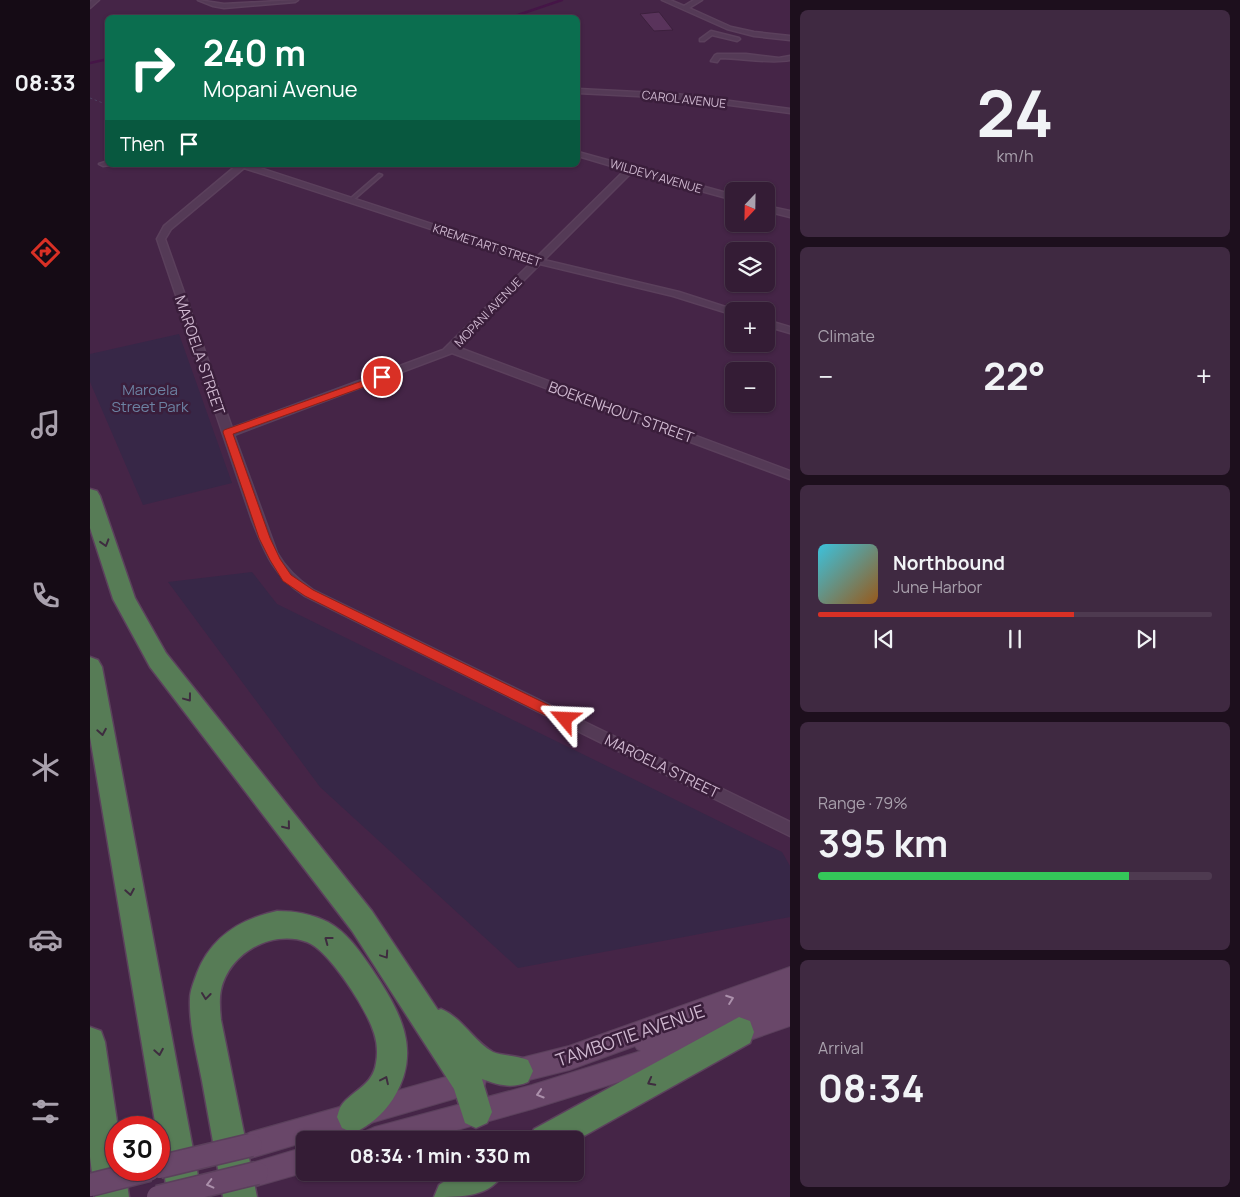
<!DOCTYPE html>
<html lang="en">
<head>
<meta charset="utf-8">
<style>
  :root { --surface:#341c35; --page:#3f2941; --text:#f1f3f6; --muted:#a9a1ad; --line:#4e3a50; --accent:#d93025 }
  body { margin:0; font-family:Manrope,sans-serif; background:var(--page); color:var(--text); height:100vh; display:flex; flex-direction:column; font-size:19px; white-space:nowrap }
  * { box-sizing:border-box; margin:0 }
  p { font-size:16px; color:var(--muted) }
  .icon { flex:none; width:28px; height:28px; fill:none; stroke:currentColor; stroke-width:2; stroke-linecap:round; stroke-linejoin:round }
  .map { position:relative; flex:1; overflow:hidden }
  .panel { display:flex; flex-direction:column; gap:10px; padding:10px; background:#1d0f1d; width:450px }
  .panel>* { flex:none }
  .banner { position:absolute; left:15px; top:15px; width:475px; height:152px; border-radius:8px; box-shadow:0 1px 4px #0004,0 0 0 1px var(--line); background:#0b6e4f; color:#fff; overflow:hidden }
  .needle { width:32px; rotate:202deg }
  .controls { position:absolute; left:635px; top:182px; display:grid; gap:10px }
  .controls a { display:grid; place-items:center; width:50px; height:50px; border-radius:8px; background:var(--surface); box-shadow:0 1px 4px #0004,0 0 0 1px var(--line); font-size:25px }
  .speed { position:absolute; left:15px; top:1116px; display:flex; gap:10px; font-size:25px; font-weight:700; text-align:center }
  .speed>* { display:grid; place-content:center; width:65px; height:65px; border-radius:50%; background:var(--surface); box-shadow:0 1px 4px #0004,0 0 0 1px var(--line); line-height:1 }
  .speed .limit { border:8px solid #d22; background:#fff; color:#111 }
  .pin { position:absolute; display:grid; place-items:center; width:42px; height:42px; color:#fff; margin:-21px; border:2px solid #fff; border-radius:50%; box-shadow:0 1px 5px #0007 }
  .me { position:absolute; width:55px; margin:-28px; rotate:296deg; stroke-linejoin:round; filter:drop-shadow(0 0 4px #0008) }
  .turn { display:flex; align-items:center; gap:18px; height:105px; padding:0 15px; font-size:22px }
  .turn .icon { width:65px; height:65px; stroke-width:2.5 }
  .turn b { display:block; font-size:35px; line-height:42px }
  .then { display:flex; align-items:center; height:48px; padding:0 15px; background:#0003; gap:10px; font-size:19px }
  .big { font-size:38px; font-weight:700; line-height:1.1 }
  .panel .tile { flex:1; display:flex; flex-direction:column; justify-content:center; gap:8px; min-width:0; padding:0 18px; border-radius:8px; background:var(--page) }
  .panel .dial { align-items:center; gap:0 }
  .dial b { font-size:65px; line-height:1 }
  .song { display:flex; align-items:center; gap:15px }
  .cover { width:60px; height:60px; border-radius:8px; background:linear-gradient(135deg,hsl(190 70% 55%),hsl(30 70% 35%)) }
  .played { height:5px; border-radius:2px; background:linear-gradient(90deg,var(--accent) 65%,var(--line) 65%) }
  .keys { display:flex; justify-content:space-around; direction:ltr }
  .heat { display:flex; justify-content:space-between; align-items:center; font-size:28px; direction:ltr }
  .charge { height:8px; border-radius:4px; background:linear-gradient(90deg,#34c759 79%,var(--line) 0) }
  .trip { position:absolute; left:206px; top:1131px; width:288px; height:50px; border-radius:8px; background:var(--surface); box-shadow:0 1px 4px #0004,0 0 0 1px var(--line); font-weight:700; line-height:50px; text-align:center }
  main { display:flex; flex:1; min-height:0 }
  .dock { display:flex; flex-direction:column; width:90px; justify-content:space-around; align-items:center; background:#150b15; color:var(--muted) }
  .dock .icon { width:35px; height:35px }
  .dock .current { color:var(--accent) }
  .dock b { font-size:22px; color:var(--text) }
  .map>svg:first-child { display:block }
</style>
</head>
<body>
<main>
<nav class="dock">
<b>08:33</b>
<svg class="icon current" aria-label="directions" viewBox="0 0 24 24"><path d="M12 3l9 9-9 9-9-9zM9 14v-3h6M13 9l2 2-2 2"/></svg>
<svg class="icon" aria-label="music" viewBox="0 0 24 24"><path d="M9 18V5l10-2v13"/><circle cx="6" cy="18" r="3"/><circle cx="16" cy="16" r="3"/></svg>
<svg class="icon" aria-label="phone" viewBox="0 0 24 24"><path d="M5 4h4l2 5-3 2q2 4 5 5l2-3 5 2v4C11 20 4 13 5 4z"/></svg>
<svg class="icon" aria-label="climate" viewBox="0 0 24 24"><path d="M12 3v18M4 7l16 10M4 17L20 7"/></svg>
<svg class="icon" aria-label="car" viewBox="0 0 24 24"><path d="M5 17H2v-5l4-1 3-4h7l3 4 3 1v5h-3M9 17h6M6 11h13"/><circle cx="7" cy="17" r="2"/><circle cx="17" cy="17" r="2"/></svg>
<svg class="icon" aria-label="filters" viewBox="0 0 24 24"><path d="M4 7h16M4 17h16"/><circle cx="9" cy="7" r="2"/><circle cx="15" cy="17" r="2"/></svg>
</nav>
<div class="map">
<svg width="700" height="1197" viewBox="0 0 700 1197">
  <rect width="100%" height="100%" fill="#452547"/>
  <g fill="#372747">
    <path d="M89,334L142,483L53,505L0,382V354Z"/>
    <path d="M162,572L187,604L692,852L700,866V917L428,968L230,787L78,582Z"/>
  </g>
  <g fill="none" stroke-linecap="round" stroke-linejoin="round">
    <g stroke="#451547" stroke-width="2.5">
      <path d="M419,18L472,0"/>
      <path d="M0,63L18,59"/>
    </g>
  </g>
  <path fill="#59335b" stroke="#3c203d" d="M569,12L583,30L564,31L550,14Z"/>
  <g fill="none" stroke-linecap="round" stroke-linejoin="round">
    <defs>
      <path id="service" d="M289,174L292,175L262,201H260V199Z"/>
      <g id="minor">
        <path d="M2,0H9L0,8V2Z"/>
        <path d="M108,0L134,4L208,0L205,2L134,8L123,6Z"/>
        <path d="M572,0H580L594,6L604,0H612L599,8L641,27L664,32L700,36V40L664,36L637,29Z"/>
        <path d="M621,31L649,38L650,39L647,41L622,35L614,41H610V39Z"/>
        <path d="M656,54L689,58L700,56V60C680,64 652,58 630,58L627,62L621,61L625,55L627,54Z"/>
        <path d="M488,89L586,94L700,109V113L586,98L488,93Z"/>
        <path d="M488,152L644,195V200L542,172L454,260L589,292L648,311H644V315L583,296L450,264L367,347L700,471V479L362,353L144,435L187,553C196,569 208,580 223,590L700,822V836L215,596C184,576 175,553 162,520L67,239L74,226L147,165H161L446,258L535,170L488,156ZM154,168L442,262L353,350L142,428L75,239L81,229Z"/>
        <path d="M18,161V165H20L13,166L9,164Z"/>
        <path d="M676,206L700,211V217L676,211Z"/>
        <path d="M676,320L700,327V333L676,326Z"/>
      </g>
      <g id="secondary">
        <path d="M700,967V1026L640,1047L632,1043L628,1035L630,1031L613,1037L618,1046L614,1054L606,1058L442,1109L331,1140H272L276,1131L285,1127L442,1085L551,1051L547,1049L545,1046L479,1070L419,1085L410,1082L407,1073L410,1064L419,1061L479,1046Z"/>
        <path d="M384,1069L393,1072L396,1081L393,1090L384,1093L222,1140H215V1142L161,1158L152,1154L148,1145L152,1136L161,1132Z"/>
        <path d="M215,1147L216,1172L167,1186L158,1182L154,1173L158,1164Z"/>
      </g>
      <g id="motorway">
        <path d="M0,489L7,491L10,496L45,598L76,653L282,911L348,1010L351,1009C373,1018 383,1041 403,1052C412,1056 427,1055 438,1060L443,1071L438,1082C422,1089 408,1085 392,1079L402,1112L397,1123L386,1128L375,1123L364,1089L262,931L60,667L23,599L0,528Z"/>
        <path d="M0,657L8,660L12,667L112,1197H78L69,1141V1128H66L0,737Z"/>
        <path d="M187,911C205,911 222,914 238,922C258,933 270,952 282,969C310,1011 333,1051 303,1099C293,1114 280,1126 263,1133L252,1128L247,1117C248,1114 249,1109 251,1106C261,1091 283,1086 286,1063C288,1053 287,1042 284,1033C277,1010 239,950 217,942C182,929 139,953 131,990C129,999 130,1010 131,1020L167,1197H133C126,1158 119,1120 112,1081C107,1054 99,1026 100,999C100,990 104,982 107,973C121,937 150,919 187,911Z"/>
        <path d="M649,1017L660,1021L664,1032L660,1043L485,1141L439,1140L444,1129Z"/>
        <path d="M0,1027L11,1031L15,1042L28,1128H26V1170H35L39,1197H5L0,1157Z"/>
        <path d="M368,1172H414C401,1197 372,1197 344,1197L349,1185Z"/>
      </g>
    </defs>
    <use href="#service" stroke="#5b405c" stroke-width="3"/>
    <use href="#minor" stroke="#5b405c" stroke-width="3"/>
    <use href="#secondary" stroke="#5b405c" stroke-width="2"/>
    <use href="#motorway" stroke="#5c415d" stroke-width="3"/>
    <path stroke="#4e405f" stroke-width="1" stroke-dasharray="2.5 2.5" stroke-linecap="butt" d="M0,98L18,105"/>
    <use href="#service" fill="#543a56" fill-rule="evenodd"/>
    <use href="#minor" fill="#543a56" fill-rule="evenodd"/>
    <use href="#secondary" fill="#694769" fill-rule="evenodd"/>
    <use href="#motorway" fill="#577c56" fill-rule="evenodd"/>
    <defs>
      <g id="secondary-bridge">
        <path d="M69,1167L161,1145"/>
        <path d="M0,1185L59,1170"/>
        <path d="M68,1197L167,1173"/>
      </g>
    </defs>
    <use href="#secondary-bridge" stroke="#5b405c" stroke-width="25" stroke-linecap="butt"/>
    <use href="#secondary-bridge" stroke="#694769" stroke-width="22"/>
  </g>
  <defs><path id="oneway-chevron" d="M-2-3.5L2.5 0L-2 3.5" fill="none" stroke-width="1.6" stroke-linecap="round" stroke-linejoin="round" transform="scale(1.25)"/></defs>
  <g stroke="#3e2c3f">
    <use href="#oneway-chevron" transform="translate(15 543) rotate(73)"/>
    <use href="#oneway-chevron" transform="translate(98 698) rotate(53)"/>
    <use href="#oneway-chevron" transform="translate(12 732) rotate(80)"/>
    <use href="#oneway-chevron" transform="translate(197 826) rotate(51)"/>
    <use href="#oneway-chevron" transform="translate(40 892) rotate(80)"/>
    <use href="#oneway-chevron" transform="translate(238 940) rotate(-143)"/>
    <use href="#oneway-chevron" transform="translate(295 955) rotate(56)"/>
    <use href="#oneway-chevron" transform="translate(116 996) rotate(97)"/>
    <use href="#oneway-chevron" transform="translate(69 1052) rotate(80)"/>
    <use href="#oneway-chevron" transform="translate(295 1080) rotate(-65)"/>
    <use href="#oneway-chevron" transform="translate(561 1082) rotate(152)"/>
  </g>
  <g stroke="#ab90ab">
    <use href="#oneway-chevron" transform="translate(640 999) rotate(-20)"/>
    <use href="#oneway-chevron" transform="translate(450 1094) rotate(163)"/>
    <use href="#oneway-chevron" transform="translate(120 1184) rotate(166)"/>
  </g>
  <path fill="#d93025" stroke="#8d1f18" d="M292,374L297,377L296,379L143,434L180,538L190,559L201,575L223,590L479,715L481,719L479,723L475,724L471,723L215,596L193,581L180,560L169,538L133,432L134,430Z"/>
  <g text-anchor="middle" dominant-baseline="central" stroke-width="5" stroke-linejoin="round" paint-order="stroke">
    <g font-size="12" fill="#ceb7cf" stroke="#3a1e3b">
      <text transform="translate(594 99) rotate(6)">CAROL AVENUE</text>
      <text transform="translate(566 176) rotate(16)">WILDEVY AVENUE</text>
      <text transform="translate(397 245) rotate(18)">KREMETART STREET</text>
      <text transform="translate(398 312) rotate(-46)">MOPANI AVENUE</text>
    </g>
    <g font-size="15" fill="#ceb7cf" stroke="#3a1e3b">
      <text transform="translate(110 355) rotate(71)">MAROELA STREET</text>
      <text transform="translate(531 412) rotate(20)">BOEKENHOUT STREET</text>
      <text transform="translate(572 766) rotate(26)">MAROELA STREET</text>
    </g>
    <g font-size="15" fill="#6c82a2" stroke="#3a1e3b">
      <text x="60" y="389">Maroela<tspan x="60" dy="17">Street Park</tspan></text>
    </g>
    <g font-size="18" fill="#ceb7cf" stroke="#3a1e3b">
      <text transform="translate(540 1035) rotate(-19)">TAMBOTIE AVENUE</text>
    </g>
  </g>
</svg>
<div class="controls">
<a><svg class="needle" viewBox="-14 -14 28 28"><path d="M0-13l5 13h-10z" fill="#e53935"/><path d="M0 13l5-13h-10z" fill="#a9a1ad"/></svg></a>
<a><svg class="icon" aria-label="layers" viewBox="0 0 24 24"><path d="M12 4l9 5-9 5-9-5zM3 14l9 5 9-5"/></svg></a>
<a>+</a>
<a>−</a>
</div>
<div class="speed"><div class="limit">30</div></div>
<div class="pin" style="left:292px;top:377px;background:#d93025"><svg class="icon" aria-label="arrive" viewBox="0 0 24 24"><path d="M6 21V4h12l-3 4 3 4H6"/></svg></div>
<svg class="me" style="left:475px;top:719px" viewBox="-20 -20 40 40"><path d="M0-17L14 15 0 8-14 15z" fill="#d93025" stroke="#fff" stroke-width="4"/></svg>
<div class="trip">08:34 · 1 min · 330 m</div>
<div class="banner">
<div class="turn"><svg class="icon" aria-label="right" viewBox="0 0 24 24"><path d="M7 20v-9h11M14 6l5 5-5 5"/></svg><div><b>240 m</b>Mopani Avenue</div></div>
<div class="then">Then<svg class="icon" aria-label="arrive" viewBox="0 0 24 24"><path d="M6 21V4h12l-3 4 3 4H6"/></svg></div>
</div>
</div>
<section class="panel">
<div class="tile dial"><b>24</b><p>km/h</p></div>
<div class="tile"><p>Climate</p>
<div class="heat"><a>−</a><b class="big">22°</b><a>+</a></div>
</div>
<div class="tile">
<div class="song"><i class="cover"></i><div><b>Northbound</b><p>June Harbor</p></div></div>
<div class="played"></div>
<div class="keys"><svg class="icon" aria-label="previous" viewBox="0 0 24 24"><path d="M18 5L8 12l10 7zM5 5v14"/></svg><svg class="icon" aria-label="pause" viewBox="0 0 24 24"><path d="M8 5v14M16 5v14"/></svg><svg class="icon" aria-label="next" viewBox="0 0 24 24"><path d="M6 5l10 7-10 7zM19 5v14"/></svg></div>
</div>
<div class="tile"><p>Range · 79%</p><b class="big">395 km</b><div class="charge"></div></div>
<div class="tile"><p>Arrival</p><b class="big">08:34</b></div>
</section>
</main>
</body>
</html>
